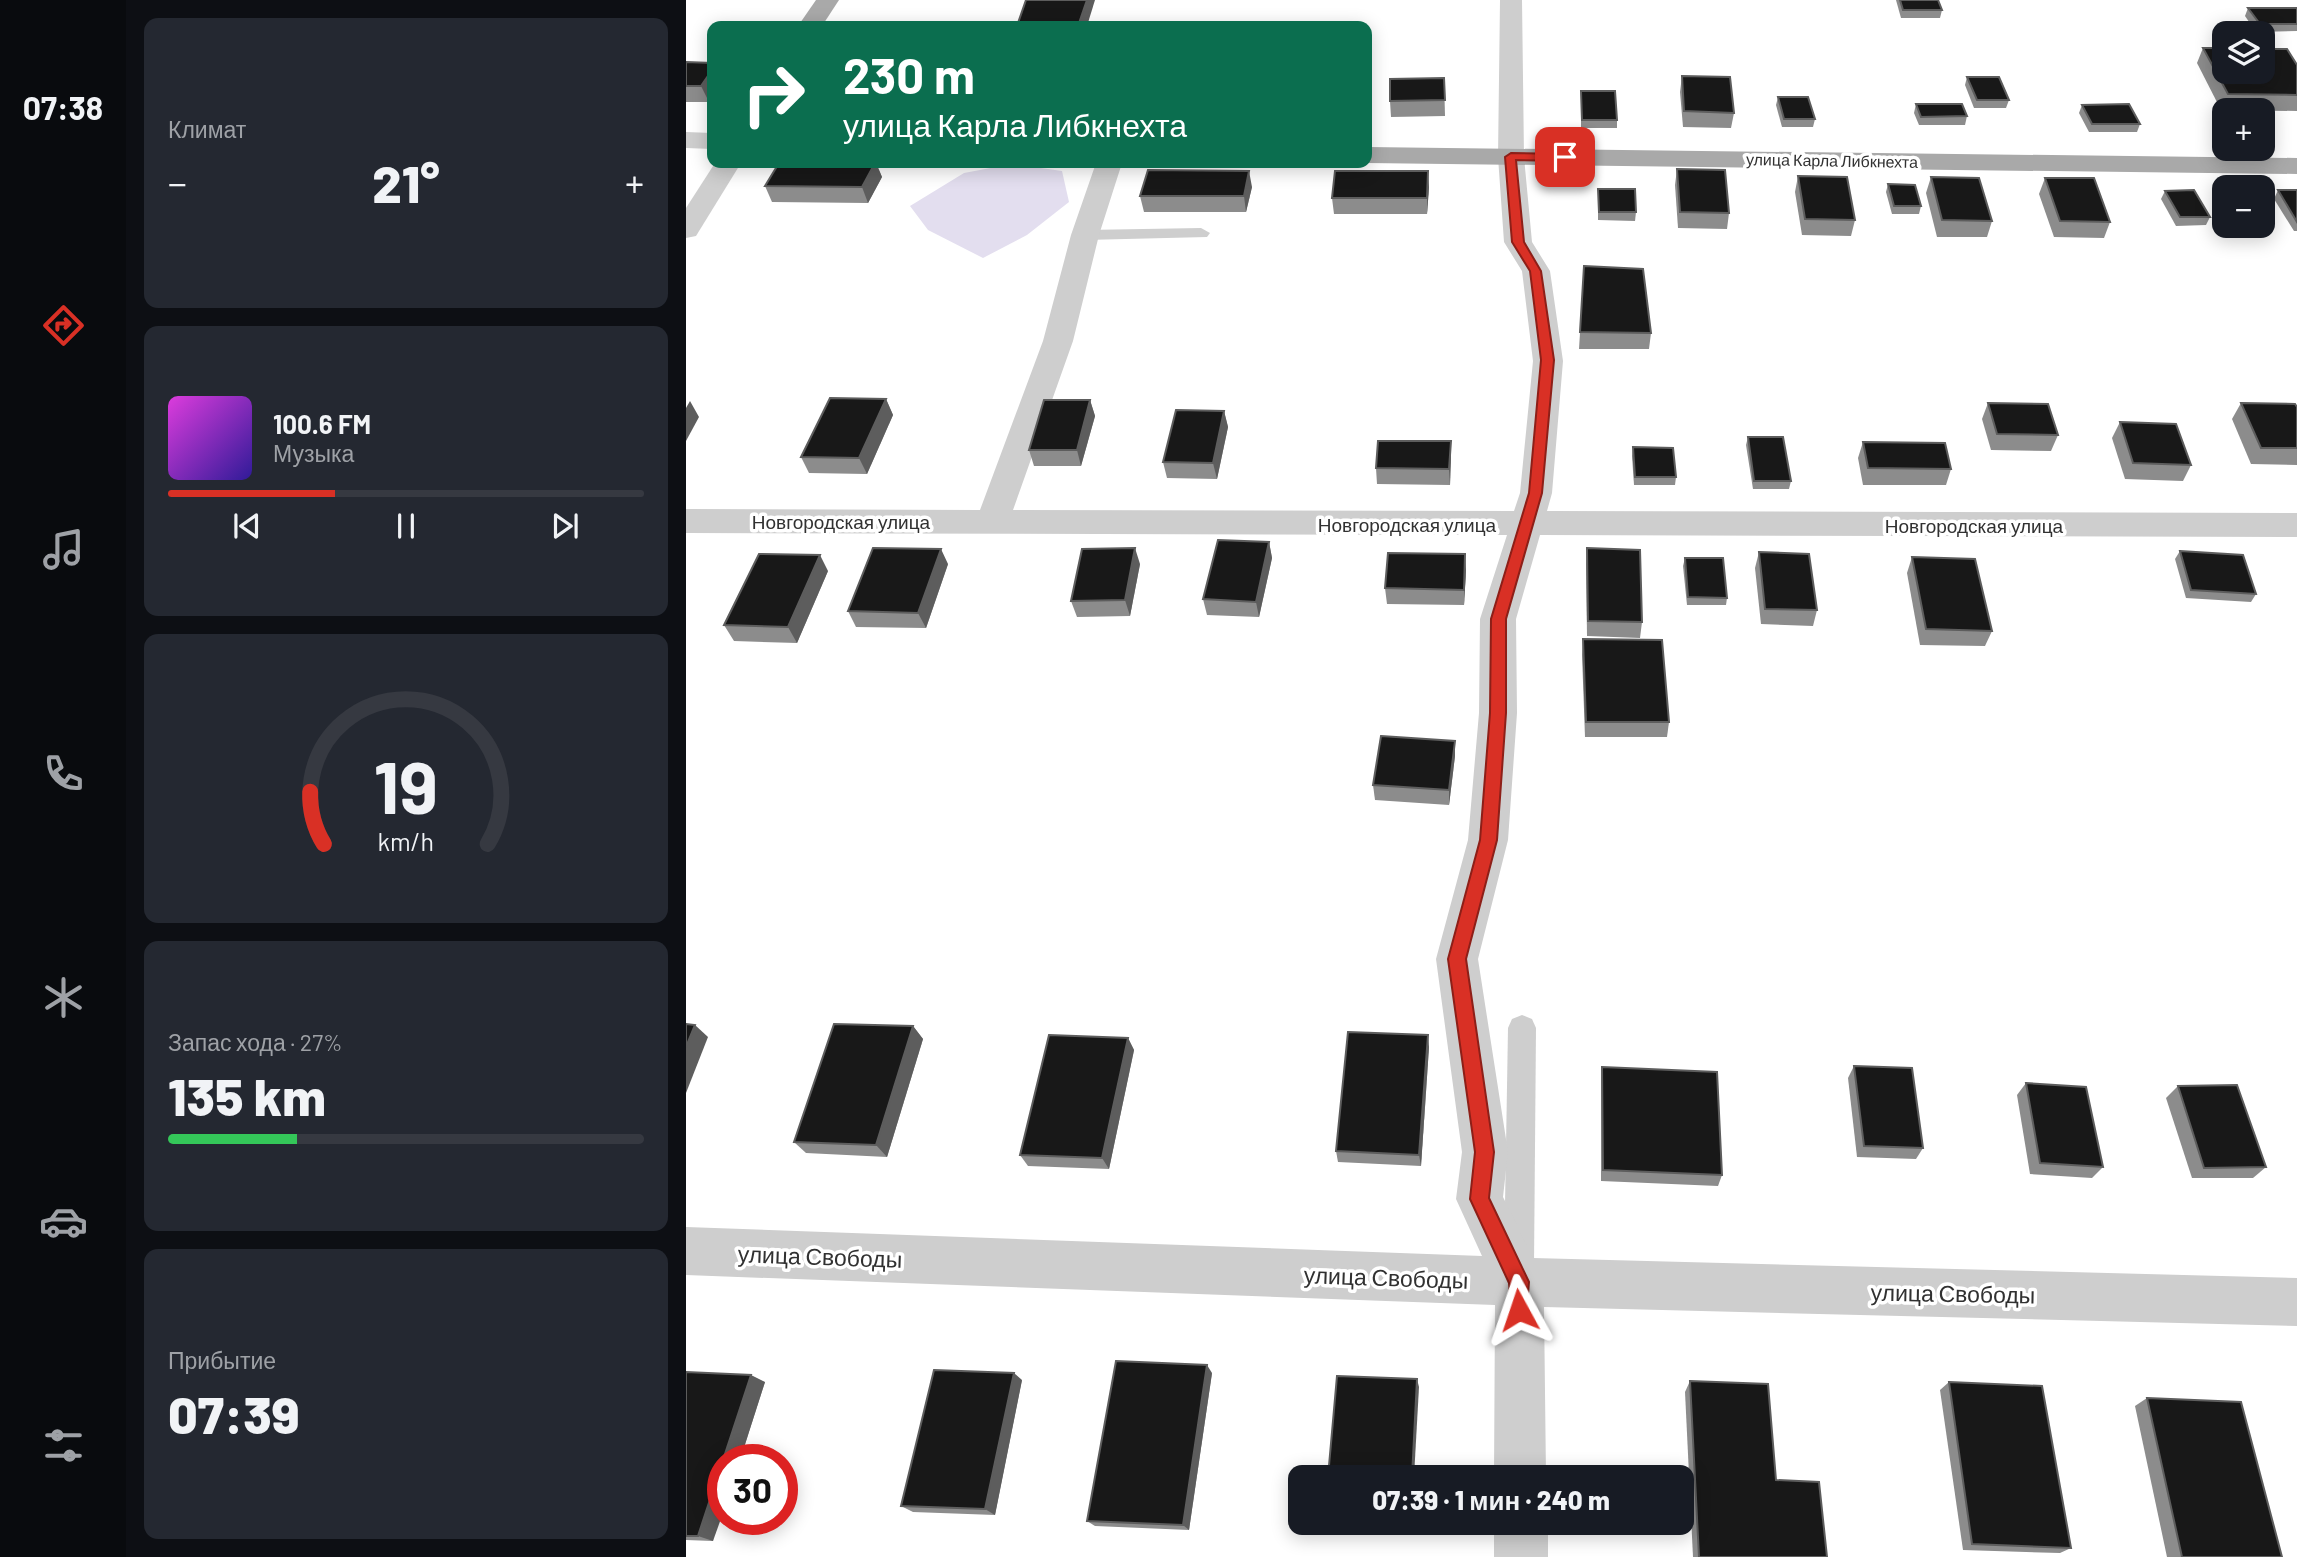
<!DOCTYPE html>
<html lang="ru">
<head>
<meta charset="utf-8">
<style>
  :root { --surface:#171b24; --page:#242831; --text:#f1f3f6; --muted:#9ea1a6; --line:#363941; --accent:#d93025 }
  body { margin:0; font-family:Barlow,sans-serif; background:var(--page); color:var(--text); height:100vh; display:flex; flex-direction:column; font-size:26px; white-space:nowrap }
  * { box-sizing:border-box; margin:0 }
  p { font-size:23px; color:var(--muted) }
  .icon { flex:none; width:38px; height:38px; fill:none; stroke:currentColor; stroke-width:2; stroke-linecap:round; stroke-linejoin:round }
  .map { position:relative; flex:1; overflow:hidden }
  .details { display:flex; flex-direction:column; gap:18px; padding:18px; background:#0d0f14; width:560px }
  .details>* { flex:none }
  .hud { position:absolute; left:21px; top:21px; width:665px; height:147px; border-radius:14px; box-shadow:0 4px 18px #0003; background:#0b6e4f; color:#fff; overflow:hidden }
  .fabs { position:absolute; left:1526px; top:21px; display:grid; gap:14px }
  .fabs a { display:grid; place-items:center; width:63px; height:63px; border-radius:14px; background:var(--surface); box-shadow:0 4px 18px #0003; font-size:35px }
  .speed { position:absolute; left:21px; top:1444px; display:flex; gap:14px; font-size:35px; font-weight:700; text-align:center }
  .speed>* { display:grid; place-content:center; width:91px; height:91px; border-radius:50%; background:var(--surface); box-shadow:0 4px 18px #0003; line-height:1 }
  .speed .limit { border:10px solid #d22; background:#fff; color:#111 }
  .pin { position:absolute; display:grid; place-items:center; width:60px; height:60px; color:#fff; margin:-30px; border-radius:14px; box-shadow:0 4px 10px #0006 }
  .me { position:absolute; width:77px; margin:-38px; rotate:355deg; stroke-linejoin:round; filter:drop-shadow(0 0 5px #0008) }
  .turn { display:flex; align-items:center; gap:24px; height:147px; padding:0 21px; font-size:32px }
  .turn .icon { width:91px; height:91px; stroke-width:2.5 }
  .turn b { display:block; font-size:49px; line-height:60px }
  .big { font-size:52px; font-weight:800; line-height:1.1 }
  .details .widget { flex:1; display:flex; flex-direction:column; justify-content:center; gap:10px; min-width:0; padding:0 24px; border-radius:14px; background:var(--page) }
  .details .dial { align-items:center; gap:0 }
  .dial svg { height:182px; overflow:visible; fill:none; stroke:var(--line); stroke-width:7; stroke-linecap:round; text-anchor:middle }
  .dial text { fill:var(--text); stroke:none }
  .song { display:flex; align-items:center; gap:21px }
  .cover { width:84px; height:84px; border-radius:10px; background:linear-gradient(135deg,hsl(300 70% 55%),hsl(250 70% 35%)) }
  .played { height:7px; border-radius:4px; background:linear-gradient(90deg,var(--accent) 35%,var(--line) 35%) }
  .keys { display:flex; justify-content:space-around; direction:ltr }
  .heat { display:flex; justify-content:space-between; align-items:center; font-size:38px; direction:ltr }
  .charge { height:10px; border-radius:5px; background:linear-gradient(90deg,#34c759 27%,var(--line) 0) }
  .trip { position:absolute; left:602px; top:1465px; width:406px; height:70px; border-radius:14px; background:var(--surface); box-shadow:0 4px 18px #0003; font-weight:800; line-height:70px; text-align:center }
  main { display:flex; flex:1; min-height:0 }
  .dock { display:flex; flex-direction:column; width:126px; justify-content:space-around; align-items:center; background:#090b0e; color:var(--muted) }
  .dock .icon { width:49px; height:49px }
  .dock .current { color:var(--accent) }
  .dock b { font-size:32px; color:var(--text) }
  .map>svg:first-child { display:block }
</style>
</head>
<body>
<main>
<nav class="dock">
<b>07:38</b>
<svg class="icon current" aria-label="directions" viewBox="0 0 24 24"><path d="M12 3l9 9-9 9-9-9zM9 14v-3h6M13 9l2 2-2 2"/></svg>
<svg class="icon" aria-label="music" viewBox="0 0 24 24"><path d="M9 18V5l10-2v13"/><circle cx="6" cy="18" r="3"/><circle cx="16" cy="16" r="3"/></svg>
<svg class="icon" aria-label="phone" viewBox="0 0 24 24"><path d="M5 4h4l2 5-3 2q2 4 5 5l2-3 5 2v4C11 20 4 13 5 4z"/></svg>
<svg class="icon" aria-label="climate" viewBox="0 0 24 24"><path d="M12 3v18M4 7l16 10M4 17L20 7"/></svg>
<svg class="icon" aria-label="car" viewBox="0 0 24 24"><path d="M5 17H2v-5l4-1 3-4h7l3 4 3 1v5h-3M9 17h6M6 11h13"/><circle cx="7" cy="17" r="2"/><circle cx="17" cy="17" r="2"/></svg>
<svg class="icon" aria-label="filters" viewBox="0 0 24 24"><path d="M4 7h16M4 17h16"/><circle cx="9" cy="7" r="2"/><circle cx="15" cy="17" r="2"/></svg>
</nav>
<section class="details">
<div class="widget"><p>Климат</p>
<div class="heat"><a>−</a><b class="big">21°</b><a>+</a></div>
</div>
<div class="widget">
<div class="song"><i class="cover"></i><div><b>100.6 FM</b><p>Музыка</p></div></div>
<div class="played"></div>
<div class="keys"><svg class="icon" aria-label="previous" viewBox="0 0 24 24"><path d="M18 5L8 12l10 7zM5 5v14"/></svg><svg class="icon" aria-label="pause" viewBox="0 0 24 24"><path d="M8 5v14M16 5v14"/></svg><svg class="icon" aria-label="next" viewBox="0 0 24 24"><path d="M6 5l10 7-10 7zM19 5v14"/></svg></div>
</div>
<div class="widget dial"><svg viewBox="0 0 100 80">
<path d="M14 69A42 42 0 1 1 86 69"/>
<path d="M14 69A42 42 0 0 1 8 46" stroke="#d93025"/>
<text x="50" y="56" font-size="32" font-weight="700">19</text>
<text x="50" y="72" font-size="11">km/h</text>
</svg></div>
<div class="widget"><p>Запас хода · 27%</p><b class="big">135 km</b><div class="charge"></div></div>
<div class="widget"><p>Прибытие</p><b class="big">07:39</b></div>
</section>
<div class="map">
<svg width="1611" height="1557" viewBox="0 0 1611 1557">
  <rect width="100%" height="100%" fill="#fff"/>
  <path fill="#e3deef" d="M326,164L376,171L383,202L341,235L297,258L242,230L224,206L278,173Z"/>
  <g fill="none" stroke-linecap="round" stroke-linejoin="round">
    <g fill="#cecece" fill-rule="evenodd">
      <path d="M515,228L524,233L521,237L399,240L390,235L399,230Z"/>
      <path d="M836,1015L846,1019L850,1028L848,1264L844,1275L833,1279L822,1275L818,1264L822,1028L826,1019Z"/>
    </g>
    <g fill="#cecece" fill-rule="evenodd">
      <path d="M814,0H836L838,157L846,242L864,271L877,361L866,493L861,511L1611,513V537L854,535L830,619L831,713L822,840L792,959L822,1152L817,1197L847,1258L1611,1278V1326L858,1307L860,1477H808L809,1305L0,1275V1227L796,1256L770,1199L776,1152L750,959L782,840L793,713L794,619L821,535L0,533V509L294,510L357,341L385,235L410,163H436L413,235L387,341L327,510L828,511L834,493L847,361L836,271L818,242L812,157Z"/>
      <path d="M0,132L26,133V149L0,148Z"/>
      <path d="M29,163H55L10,236L0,238V208Z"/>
      <rect x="808" y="1522" width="54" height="35"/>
    </g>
    <g fill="#a9a9a9" fill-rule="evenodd">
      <path d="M130,0H153L136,26H112Z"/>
      <path d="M681,147L1611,158V174L681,163Z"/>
    </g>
  </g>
  <g fill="#8c8c8c">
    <path d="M1210,0H1252L1256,10L1254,18H1215Z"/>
    <path d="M1562,8H1611V31L1570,32L1559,16Z"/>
    <path d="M1517,48L1611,65V111L1535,110L1511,63Z"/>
    <path d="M0,62L26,63V97L23,102H0Z"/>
    <path d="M996,76L1048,113L1045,128L997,127L994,92Z"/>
    <path d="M1281,77L1323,100L1320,108H1288L1279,85Z"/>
    <path d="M758,78L759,116L705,117L704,101Z"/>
    <path d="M895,91L931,120V128H895Z"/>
    <path d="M1092,97L1129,119L1127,127H1096L1090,105Z"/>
    <path d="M1230,104L1281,116L1279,125H1233L1228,113Z"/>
    <path d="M1396,105L1454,124L1451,132H1403L1393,113Z"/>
    <path d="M93,163H190L196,177L182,203L86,202L79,186Z"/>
    <path d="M991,169L1043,213L1041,229L992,228L989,185Z"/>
    <path d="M1112,176L1169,220L1165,236L1116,235L1109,192Z"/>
    <path d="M1245,177L1306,221L1301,237H1251L1240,193Z"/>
    <path d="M1359,178L1424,222L1418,238L1368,237L1353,194Z"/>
    <path d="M1202,184L1235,206L1233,214H1206L1200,192Z"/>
    <path d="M566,187L560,212H458L454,196Z"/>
    <path d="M743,187L741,214H648L646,198Z"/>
    <path d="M912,189L950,212L949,221L912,220Z"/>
    <path d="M1592,190H1611V231H1608L1588,199Z"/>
    <path d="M1479,191L1524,217L1520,225L1490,226L1475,199Z"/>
    <path d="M898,266L965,333L963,349H893Z"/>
    <path d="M200,399L207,415L181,474L123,473L115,457Z"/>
    <path d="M404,400L409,416L395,466H348L343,450Z"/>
    <path d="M1302,403L1372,435L1365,451L1305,450L1296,419Z"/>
    <path d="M1555,403L1611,407V465L1565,464L1546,419Z"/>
    <path d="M538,411L542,427L531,479L481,478L477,462Z"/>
    <path d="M1434,422L1505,465L1497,481L1439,479L1426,438Z"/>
    <path d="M1062,437L1105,481L1103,489H1067L1060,445Z"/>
    <path d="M765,441L764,485L691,484L690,468Z"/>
    <path d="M1177,442L1265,469L1260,485H1177L1172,458Z"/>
    <path d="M947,447L990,477L989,485H948L946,456Z"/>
    <path d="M583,542L586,558L573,617L521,615L517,599Z"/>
    <path d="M901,548L956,622L954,638L901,636L900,564Z"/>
    <path d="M1494,551L1570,594L1565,602L1500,598L1489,559Z"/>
    <path d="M1073,552L1131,610L1127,626L1075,624L1069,568Z"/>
    <path d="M1226,557L1306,631L1299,646L1234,645L1221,573Z"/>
    <path d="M999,558L1041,598L1040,605H1001L997,566Z"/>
    <path d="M262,564L240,628L170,627L162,611Z"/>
    <path d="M454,564L444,616L391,617L385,601Z"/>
    <path d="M780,570L778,605L701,604L699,588Z"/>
    <path d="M142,571L111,643L48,641L38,625Z"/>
    <path d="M897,639L983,722L981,737H899L896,655Z"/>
    <path d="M769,756L763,805L689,800L687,785Z"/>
    <path d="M227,1026L237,1039L201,1157L120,1153L108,1142Z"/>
    <path d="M442,1038L448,1050L423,1169L342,1166L334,1155Z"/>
    <path d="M743,1047L735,1166L652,1162L650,1151Z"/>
    <path d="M1168,1066L1237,1148L1230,1159L1171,1157L1162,1078Z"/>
    <path d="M916,1067L1036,1175L1032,1186L915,1181V1079Z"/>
    <path d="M1340,1083L1417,1167L1406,1178L1344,1174L1331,1095Z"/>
    <path d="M1492,1086L1580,1167L1567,1178H1506L1480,1098Z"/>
    <path d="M0,1372L79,1382L54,1460H37L27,1541L0,1540Z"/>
    <path d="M526,1373L503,1530L409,1526L401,1521Z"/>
    <path d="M336,1380L309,1515L227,1512L215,1506Z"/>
    <path d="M1004,1381L1090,1480L1141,1557H1007L999,1392Z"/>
    <path d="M1263,1382L1385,1548L1374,1553L1277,1550L1254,1390Z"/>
    <path d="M1461,1398L1596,1557H1481L1449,1406Z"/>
  </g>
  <g fill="#5d5d5d">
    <path d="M401,0H409L401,26H392Z"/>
    <path d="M26,70V97L23,102L15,86Z"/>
    <path d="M189,163H190L196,177L182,203L176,187Z"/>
    <path d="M563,171L566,187L560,212L558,196Z"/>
    <path d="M742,171L743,187L741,214V198Z"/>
    <path d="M200,399L207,415L181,474L173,458Z"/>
    <path d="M404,400L409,416L395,466L391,450Z"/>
    <path d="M4,401L13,417L0,441V408Z"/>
    <path d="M538,411L542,427L531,479L527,463Z"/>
    <path d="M765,441V457L764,485L763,469Z"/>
    <path d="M583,542L586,558L573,617L570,602Z"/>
    <path d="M449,548L454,564L444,616L439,600Z"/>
    <path d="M255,549L262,564L240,628L232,613Z"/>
    <path d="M779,554L780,570L778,605V590Z"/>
    <path d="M134,555L142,571L111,643L102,627Z"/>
    <path d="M769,741V756L763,805V790Z"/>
    <path d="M9,1025L22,1037L0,1093V1047Z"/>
    <path d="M227,1026L237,1039L201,1157L190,1145Z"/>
    <path d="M742,1035L743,1047L735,1166L733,1155Z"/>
    <path d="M442,1038L448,1050L423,1169L416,1158Z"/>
    <path d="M521,1365L526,1373L503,1530L497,1525Z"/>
    <path d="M328,1373L336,1380L309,1515L299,1509Z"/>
    <path d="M65,1375L79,1382L54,1460H37Z"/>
    <path d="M731,1379L733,1387L728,1477H726Z"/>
    <path d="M37,1461V1513L27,1541L12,1536Z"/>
  </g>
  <g fill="#181818" stroke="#5d5d5d" stroke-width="2">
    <path d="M340,0H401L392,26H331Z"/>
    <path d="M1214,0H1252L1256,10H1217Z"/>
    <path d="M1562,8H1611V24H1574Z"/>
    <path d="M1517,48H1538V72H1577V49H1601L1611,65V95L1542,94Z"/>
    <path d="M0,62L26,63V70L15,86H0Z"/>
    <path d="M996,76L1044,77L1048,113L998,111Z"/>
    <path d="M1281,77H1313L1323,100H1291Z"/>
    <path d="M758,78L759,100L704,101V79Z"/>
    <path d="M895,91H929L931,120H896Z"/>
    <path d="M1092,97H1122L1129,119H1098Z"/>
    <path d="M1230,104H1276L1281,116L1235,117Z"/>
    <path d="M1443,104L1454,124H1406L1396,105Z"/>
    <path d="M93,163H189L176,187L79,186Z"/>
    <path d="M991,169L1039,170L1043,213L994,212Z"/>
    <path d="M462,170L563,171L558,196H454Z"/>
    <path d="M649,171H742L741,198H646Z"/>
    <path d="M1112,176L1161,177L1169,220L1119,219Z"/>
    <path d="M1245,177L1293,178L1306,221L1256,220Z"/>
    <path d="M1359,178H1408L1424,222L1374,221Z"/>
    <path d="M1202,184L1229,185L1235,206H1208Z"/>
    <path d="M912,189H949L950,212H913Z"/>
    <path d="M1508,190L1524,217H1494L1479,191Z"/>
    <path d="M1592,190H1611V222Z"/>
    <path d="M898,266L957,269L965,333L894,332Z"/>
    <path d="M144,398L200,399L173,458L115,457Z"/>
    <path d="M358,400H404L391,450H343Z"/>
    <path d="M1302,403L1362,404L1372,435L1311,434Z"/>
    <path d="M1555,403L1609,404L1611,407V448H1575Z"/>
    <path d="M490,410L538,411L527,463L477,462Z"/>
    <path d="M1434,422L1490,424L1505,465L1447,463Z"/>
    <path d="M1062,437H1097L1105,481H1068Z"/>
    <path d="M692,441H765L763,469L690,468Z"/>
    <path d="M1177,442L1259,443L1265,469L1182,468Z"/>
    <path d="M947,447L987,448L990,477H949Z"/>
    <path d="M532,540L583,542L570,602L517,599Z"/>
    <path d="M187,548L255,549L232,613L162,611Z"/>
    <path d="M449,548L439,600L385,601L396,549Z"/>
    <path d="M901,548L954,550L956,622L902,621Z"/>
    <path d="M1494,551L1557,555L1570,594L1505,590Z"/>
    <path d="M1073,552L1123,554L1131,610L1079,609Z"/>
    <path d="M702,553L779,554L778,590L699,588Z"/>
    <path d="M73,554L134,555L102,627L38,625Z"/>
    <path d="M1226,557L1289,559L1306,631L1240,629Z"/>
    <path d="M999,558H1037L1041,598L1002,597Z"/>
    <path d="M897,639L976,640L983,722H900Z"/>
    <path d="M695,736L769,741L763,790L687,785Z"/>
    <path d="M0,1024L9,1025L0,1047Z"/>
    <path d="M148,1024L227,1026L190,1145L108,1142Z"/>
    <path d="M662,1032L742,1035L733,1155L650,1151Z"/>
    <path d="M363,1035L442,1038L416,1158L334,1155Z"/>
    <path d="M1168,1066L1226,1068L1237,1148L1178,1146Z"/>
    <path d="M916,1067L1031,1072L1036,1175L917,1170Z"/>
    <path d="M1340,1083L1400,1087L1417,1167L1354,1163Z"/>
    <path d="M1551,1085L1580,1167L1518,1168L1492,1086Z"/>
    <path d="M430,1361L521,1365L497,1525L401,1521Z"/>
    <path d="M248,1370L328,1373L299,1509L215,1506Z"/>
    <path d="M0,1372L65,1375L12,1536H0Z"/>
    <path d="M651,1376L731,1379L726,1477H642Z"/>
    <path d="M1004,1381L1082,1384L1090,1480L1133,1482L1141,1557H1013Z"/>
    <path d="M1263,1382L1356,1386L1385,1548L1286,1544Z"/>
    <path d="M1461,1398L1555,1402L1596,1557H1496Z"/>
  </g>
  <path fill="#d93025" stroke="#8d1f18" stroke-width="2" d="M825,153L879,154L884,157L879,161L830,160L838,242L855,271L868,360L856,493L820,619V713L811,840L780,959L808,1152L803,1198L843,1282L840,1317L833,1320L826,1317L823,1283L784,1199L789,1152L762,959L794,840L804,713L805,619L843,493L855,360L844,271L826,242L819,157Z"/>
  <g text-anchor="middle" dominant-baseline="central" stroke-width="7" stroke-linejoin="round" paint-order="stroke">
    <g font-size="16" fill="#313131" stroke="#fff">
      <text transform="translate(1146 160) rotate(1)">улица Карла Либкнехта</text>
    </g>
    <g font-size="19" fill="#313131" stroke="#fff">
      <text x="155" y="521">Новгородская улица</text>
      <text x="721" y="524">Новгородская улица</text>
      <text x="1288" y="525">Новгородская улица</text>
    </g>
    <g font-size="23" fill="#313131" stroke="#fff">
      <text transform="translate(134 1256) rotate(2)">улица Свободы</text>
      <text transform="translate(700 1277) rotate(2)">улица Свободы</text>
      <text transform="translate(1267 1293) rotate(1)">улица Свободы</text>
    </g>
  </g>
</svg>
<div class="fabs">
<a><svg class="icon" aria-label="layers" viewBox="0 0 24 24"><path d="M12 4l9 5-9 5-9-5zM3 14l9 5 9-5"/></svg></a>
<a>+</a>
<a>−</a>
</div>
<div class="speed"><div class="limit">30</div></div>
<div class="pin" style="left:879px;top:157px;background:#d93025"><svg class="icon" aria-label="arrive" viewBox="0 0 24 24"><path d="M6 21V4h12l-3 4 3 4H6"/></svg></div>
<svg class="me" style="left:833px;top:1310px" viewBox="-20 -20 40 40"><path d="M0-17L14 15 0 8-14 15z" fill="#d93025" stroke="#fff" stroke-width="4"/></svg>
<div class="trip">07:39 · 1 мин · 240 m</div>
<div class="hud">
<div class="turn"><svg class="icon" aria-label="right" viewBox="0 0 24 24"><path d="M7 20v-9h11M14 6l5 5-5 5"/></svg><div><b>230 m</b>улица Карла Либкнехта</div></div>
</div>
</div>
</main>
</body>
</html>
